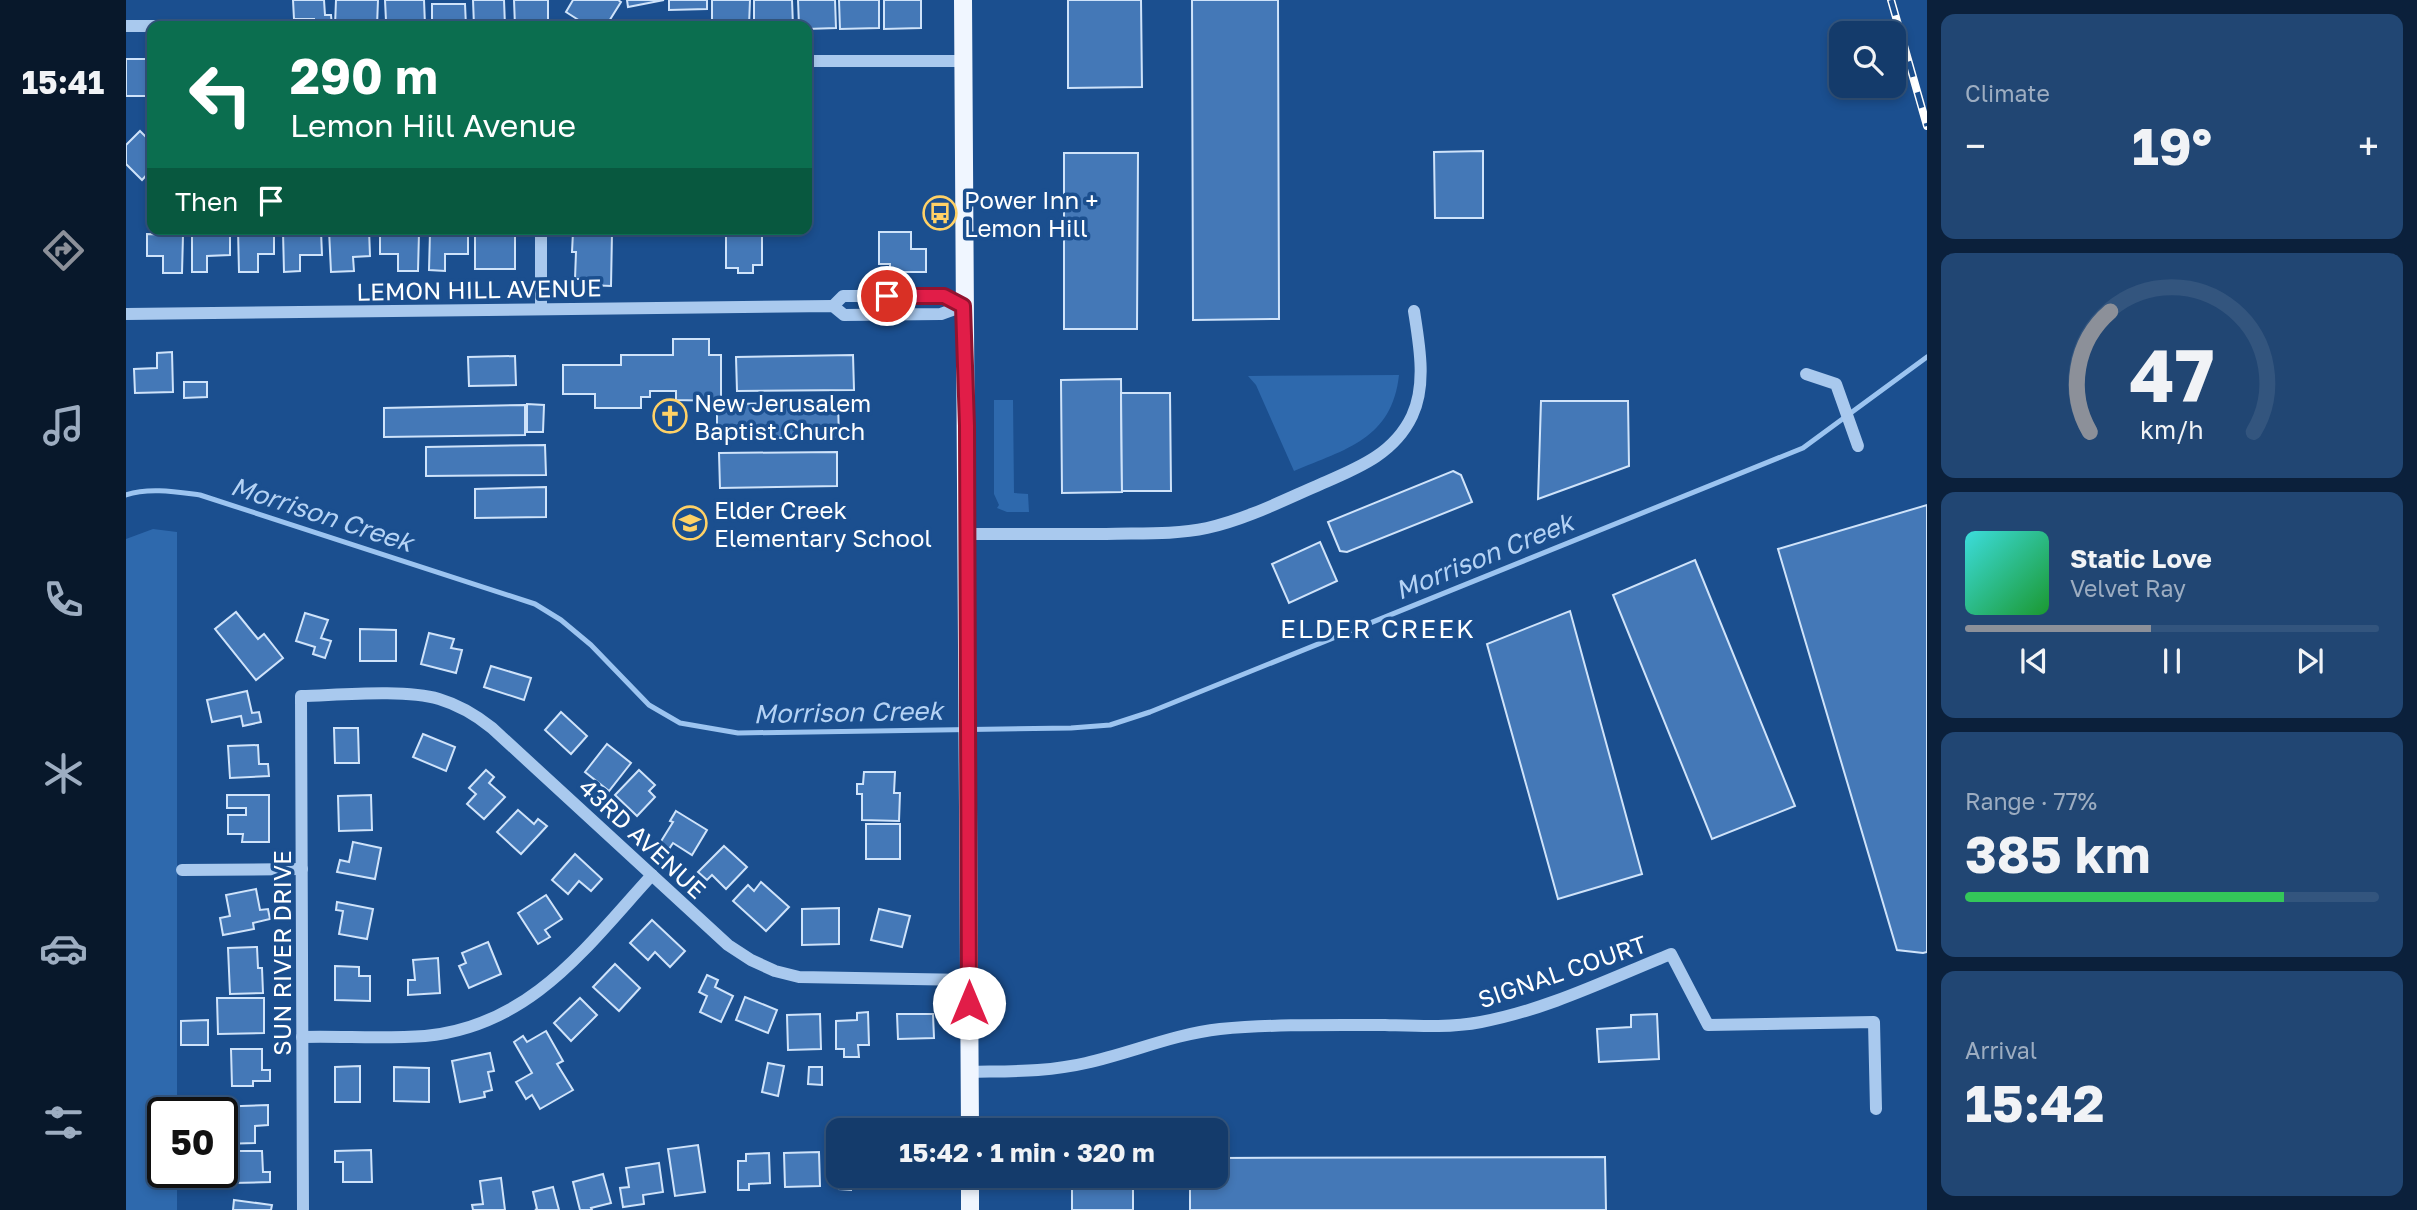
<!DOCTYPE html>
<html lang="en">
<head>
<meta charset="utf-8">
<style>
  :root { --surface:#143b6b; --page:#214673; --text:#f1f3f6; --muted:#9dadc1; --line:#33557e; --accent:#8c9099 }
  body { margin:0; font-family:"Golos Text",sans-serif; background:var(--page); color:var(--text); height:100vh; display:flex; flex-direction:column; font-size:26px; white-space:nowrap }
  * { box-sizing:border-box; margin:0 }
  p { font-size:23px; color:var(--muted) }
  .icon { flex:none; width:38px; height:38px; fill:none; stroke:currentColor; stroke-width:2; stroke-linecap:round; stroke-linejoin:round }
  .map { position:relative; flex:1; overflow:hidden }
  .details { display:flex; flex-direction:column; gap:14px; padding:14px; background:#0b203b; width:490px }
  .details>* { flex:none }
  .banner { position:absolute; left:21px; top:21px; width:665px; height:214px; border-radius:14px; box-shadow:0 4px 10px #0003,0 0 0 2px var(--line); background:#0b6e4f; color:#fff; overflow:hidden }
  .controls { position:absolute; left:1703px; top:21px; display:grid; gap:14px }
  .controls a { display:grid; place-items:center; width:77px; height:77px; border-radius:14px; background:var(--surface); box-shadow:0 4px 10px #0003,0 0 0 2px var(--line); font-size:35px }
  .speed { position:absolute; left:21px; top:1097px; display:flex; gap:14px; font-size:35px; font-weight:700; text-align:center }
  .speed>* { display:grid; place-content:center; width:91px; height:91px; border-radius:50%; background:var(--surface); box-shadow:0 4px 10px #0003,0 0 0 2px var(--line); line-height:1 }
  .speed .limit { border:4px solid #111; border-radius:10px; background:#fff; color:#111 }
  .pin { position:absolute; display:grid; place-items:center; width:60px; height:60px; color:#fff; margin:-30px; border:4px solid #fff; border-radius:50%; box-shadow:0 2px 7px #0007 }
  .me { position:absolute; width:77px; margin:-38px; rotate:0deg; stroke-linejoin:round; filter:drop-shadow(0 0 5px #0008) }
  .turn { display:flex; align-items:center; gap:24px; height:147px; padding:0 28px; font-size:32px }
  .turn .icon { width:91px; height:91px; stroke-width:2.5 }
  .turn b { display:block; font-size:49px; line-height:60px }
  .then { display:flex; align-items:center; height:66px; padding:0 28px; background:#0003; gap:14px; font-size:26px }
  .big { font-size:52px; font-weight:700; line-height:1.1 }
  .details .widget { flex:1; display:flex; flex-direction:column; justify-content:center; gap:10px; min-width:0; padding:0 24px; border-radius:14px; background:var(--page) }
  .details .dial { align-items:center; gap:0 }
  .dial svg { height:182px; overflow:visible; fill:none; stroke:var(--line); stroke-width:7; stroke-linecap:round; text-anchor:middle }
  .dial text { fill:var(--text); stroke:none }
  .song { display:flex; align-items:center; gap:21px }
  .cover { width:84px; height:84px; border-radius:10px; background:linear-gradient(135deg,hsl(180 70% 55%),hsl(130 70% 35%)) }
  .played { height:7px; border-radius:4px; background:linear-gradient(90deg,var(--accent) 45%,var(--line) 45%) }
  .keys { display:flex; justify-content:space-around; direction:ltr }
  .heat { display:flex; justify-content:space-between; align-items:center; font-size:38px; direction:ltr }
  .charge { height:10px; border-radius:5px; background:linear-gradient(90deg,#34c759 77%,var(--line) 0) }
  .trip { position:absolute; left:700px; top:1118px; width:402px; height:70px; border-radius:14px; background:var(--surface); box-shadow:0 4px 10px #0003,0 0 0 2px var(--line); font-weight:700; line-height:70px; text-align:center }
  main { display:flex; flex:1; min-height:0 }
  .tab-bar { display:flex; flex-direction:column; width:126px; justify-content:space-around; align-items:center; background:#08182b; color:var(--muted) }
  .tab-bar .icon { width:49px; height:49px }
  .tab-bar .selected { color:var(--accent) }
  .tab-bar b { font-size:32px; color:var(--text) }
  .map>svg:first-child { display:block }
</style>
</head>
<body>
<main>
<nav class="tab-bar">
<b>15:41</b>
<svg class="icon selected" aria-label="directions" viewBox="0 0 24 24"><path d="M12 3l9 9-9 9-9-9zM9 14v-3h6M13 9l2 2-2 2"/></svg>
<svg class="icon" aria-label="music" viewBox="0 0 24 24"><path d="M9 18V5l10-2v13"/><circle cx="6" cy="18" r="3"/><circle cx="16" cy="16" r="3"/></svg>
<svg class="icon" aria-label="phone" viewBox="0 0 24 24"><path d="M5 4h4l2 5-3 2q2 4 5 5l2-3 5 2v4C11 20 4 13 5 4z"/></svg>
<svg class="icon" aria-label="climate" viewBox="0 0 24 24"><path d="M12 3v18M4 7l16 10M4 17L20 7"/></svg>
<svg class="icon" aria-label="car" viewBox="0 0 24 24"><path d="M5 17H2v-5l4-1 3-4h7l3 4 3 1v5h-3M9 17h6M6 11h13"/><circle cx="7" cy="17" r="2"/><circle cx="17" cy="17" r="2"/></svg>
<svg class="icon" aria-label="filters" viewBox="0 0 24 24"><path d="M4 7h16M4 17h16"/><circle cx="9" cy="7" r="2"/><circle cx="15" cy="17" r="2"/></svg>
</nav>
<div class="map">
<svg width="1801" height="1210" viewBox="0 0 1801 1210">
  <rect width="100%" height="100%" fill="#1b4f8f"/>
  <g fill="#2e69ad">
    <path d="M1273,375C1266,439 1220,449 1168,471L1130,385L1122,376Z"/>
    <path d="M868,400H887L888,493L902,494L903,512H881L871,508L873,505L868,494Z"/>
    <path d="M27,529L51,532V1113H37V1172L51,1173V1210H0V539Z"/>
  </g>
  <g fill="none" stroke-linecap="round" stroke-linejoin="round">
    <path stroke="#9cc4f0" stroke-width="5" d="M0,495C23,487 51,492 74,495L409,604L435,620L465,645L523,705L554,723L612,733L945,728L984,725L1024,712L1677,448L1801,357"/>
  </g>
  <g fill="#4478b7" stroke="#cfe3fa" stroke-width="2">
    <path d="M167,0H198L199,15H205L206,26H188V19H168Z"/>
    <path d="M210,0H252L251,26H209Z"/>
    <path d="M259,0H298L299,25L252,26V21H260Z"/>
    <path d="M347,0H378L379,26H348Z"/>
    <path d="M388,0H422V26H389Z"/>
    <path d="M447,0H492L495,2L480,26H462L440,12Z"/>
    <path d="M501,0H538L502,7Z"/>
    <path d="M543,0H581V9L543,10Z"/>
    <path d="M586,0H624L623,26H586Z"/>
    <path d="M628,0H666L667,26H628Z"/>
    <path d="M672,0H709L710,28L681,29V26H673Z"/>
    <path d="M713,0H753V28L714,29Z"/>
    <path d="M758,0H795V28L758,29Z"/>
    <path d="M942,0H1015L1016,87L942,88Z"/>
    <path d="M1066,0H1152L1153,319L1067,320Z"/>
    <path d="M306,4H339L340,26H306Z"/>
    <rect x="0" y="59" width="22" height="37"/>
    <path d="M14,131L26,143V169L16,180L0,164V145Z"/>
    <path d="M1357,151V218H1309L1308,152Z"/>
    <path d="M938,153H1012L1011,329H938Z"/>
    <path d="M112,229H133L134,234L148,233V254H132V272H113Z"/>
    <path d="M243,229L244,256L227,257L228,271L205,272L203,230Z"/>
    <path d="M600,229H636V265H627V273H612V268H600Z"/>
    <path d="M195,231L196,255H174V271L158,272L157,232Z"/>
    <path d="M254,232L293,233L292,271H272V254H254Z"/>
    <path d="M304,232L342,233V254H319V271L303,270Z"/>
    <path d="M389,232V269H349V233Z"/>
    <path d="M447,232L486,233L485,286L462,285L463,279H449L450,252H446Z"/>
    <path d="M753,232H785V249H800V272H764V264H753Z"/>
    <path d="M21,234L57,235L56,273H37V256H21Z"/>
    <path d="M66,234H104V255L81,256V272H66Z"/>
    <path d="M547,339H583V355H595V401L550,400V391H524V397H515V408H469V394H437V365H495V355H547Z"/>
    <path d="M46,352L47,392L9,393L8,369L31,368V353Z"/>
    <path d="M727,355L728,390L611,391L610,357Z"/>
    <path d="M389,356L390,385L343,386L342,357Z"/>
    <path d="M995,379L996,492L936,493L935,380Z"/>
    <path d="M58,382H81V397L58,398Z"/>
    <path d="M995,393H1044L1045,491H996Z"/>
    <path d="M1415,401H1502L1503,466L1412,499Z"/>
    <path d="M712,403L713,437L591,439V404Z"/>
    <path d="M401,404L418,405L417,432H401Z"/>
    <path d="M399,405V435L258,437V408Z"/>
    <path d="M419,445L420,475L300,476V447Z"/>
    <path d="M711,452V486L594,488L593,453Z"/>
    <path d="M1327,471L1335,475L1346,502L1221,552L1214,551L1202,522Z"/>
    <path d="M420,487V517L349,518V489Z"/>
    <path d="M1801,505V952L1797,953L1771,950L1652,549Z"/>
    <path d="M1194,542L1211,581L1163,603L1146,564Z"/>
    <path d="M1569,560L1669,806L1586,839L1487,595Z"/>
    <path d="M1444,611L1516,874L1432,899L1361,644Z"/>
    <path d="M110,612L132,639L138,634L157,658L130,680L89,629Z"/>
    <path d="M179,613L202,620L195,638L205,641L199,658L187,654L189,647L170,641Z"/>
    <path d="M234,629L270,630V661H234Z"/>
    <path d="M303,633L328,639L325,648L336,650L330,673L295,664Z"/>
    <path d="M365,666L405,678L398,700L358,687Z"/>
    <path d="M121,691L126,713L133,712L135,722L117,726L115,716L86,722L81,700Z"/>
    <path d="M435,712L461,736L445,754L419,730Z"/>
    <path d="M208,728H232L233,763H209Z"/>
    <path d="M297,734L329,747L320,771L287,757Z"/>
    <path d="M481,744L505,763L483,791L459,772Z"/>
    <path d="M132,745L133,764H142L143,776L104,778L102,746Z"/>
    <path d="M360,770L368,777L363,783L379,797L358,819L341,804L350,794L343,788Z"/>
    <path d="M513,770L529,785L523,791L529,797L511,816L489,795Z"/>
    <path d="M738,772H769L768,793H774L773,821L736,820V794H731V784H737Z"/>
    <path d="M101,795H143V842H116L117,834H102V815H120V808H101Z"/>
    <path d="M245,795L246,830L213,831L212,796Z"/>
    <path d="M392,810L408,824L412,819L421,826L395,854L371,832Z"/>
    <path d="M550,811L581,830L566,855L547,843L543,849L534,843L547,822L544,821Z"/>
    <rect x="740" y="824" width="34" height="35"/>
    <path d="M227,842L255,848L249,879L211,872L214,860L223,862Z"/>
    <path d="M598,846L621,867L600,889L586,875L581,880L572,872Z"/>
    <path d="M449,854L476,879L465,891L453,881L442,894L426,880Z"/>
    <path d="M635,882L663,907L640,931L607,901L622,885L628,891Z"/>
    <path d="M130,889L134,910L142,909L144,919L127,923L128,929L97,935L94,918L104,916L100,895Z"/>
    <path d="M420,895L436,919L419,930L424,937L412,944L392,913Z"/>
    <path d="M211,902L247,909L241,939L213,934L217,911L210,910Z"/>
    <path d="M713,908V944L676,945V909Z"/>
    <path d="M753,909L784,916L776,947L745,940Z"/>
    <path d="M526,920L559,951L544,967L529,952L522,960L504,943Z"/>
    <path d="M362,942L375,974L343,988L333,966L340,963L336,953Z"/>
    <path d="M131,947L132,968H136L137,993L104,994L102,948Z"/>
    <path d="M312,958L314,993L282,995V980H289L287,960Z"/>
    <path d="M489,964L514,988L493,1011L467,987Z"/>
    <path d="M209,966L233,967V976H244V1001L209,1000Z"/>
    <path d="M581,975L592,980L589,987L607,996L595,1022L574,1012L581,996L573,992Z"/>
    <path d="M619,997L651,1010L642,1033L610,1020Z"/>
    <path d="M91,998H138V1033L92,1034Z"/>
    <path d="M454,998L471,1015L445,1041L428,1023Z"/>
    <path d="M742,1012L743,1045H732L733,1057H718V1049H710V1021L731,1020V1013Z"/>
    <path d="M694,1014L695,1049L662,1050L661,1015Z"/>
    <path d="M771,1014H807L808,1038L772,1039Z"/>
    <path d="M1531,1014L1533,1059L1473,1062L1471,1029L1505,1027V1015Z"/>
    <path d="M82,1020V1045H55V1021Z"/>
    <path d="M420,1031L437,1061L431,1064L447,1090L414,1109L406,1095L400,1099L390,1082L406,1073L388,1042L397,1036L401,1042Z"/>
    <path d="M105,1049H136V1070H144V1081H127V1086H106Z"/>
    <path d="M364,1053L368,1071L362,1072L366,1090L358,1092L359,1097L334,1102L326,1061Z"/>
    <path d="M642,1063L658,1066L652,1096L636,1092Z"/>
    <path d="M234,1066V1102H209V1067Z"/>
    <path d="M268,1067L303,1068V1102L268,1101Z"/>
    <path d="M683,1067H696V1085L682,1084Z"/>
    <path d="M62,1099L81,1100L80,1113H62Z"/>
    <path d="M142,1105V1125L129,1126V1143L96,1144V1113H86V1107Z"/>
    <path d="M572,1145L579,1192L549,1196L542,1149Z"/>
    <path d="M245,1150L246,1182H217V1162H209V1151Z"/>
    <path d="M106,1151H136L137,1172H144V1182L107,1183Z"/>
    <path d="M693,1152L694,1186L659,1187L658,1153Z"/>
    <path d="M643,1153L644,1183L623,1184V1190H612V1161H620V1154Z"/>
    <path d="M1479,1157L1480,1210H1064V1176H1090V1158Z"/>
    <path d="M533,1163L537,1192L517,1195L518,1204L497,1207L494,1188L503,1187L500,1168Z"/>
    <path d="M477,1174L485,1203L465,1208L466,1210H454L447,1182Z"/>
    <path d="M714,1176H746L745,1182H725V1190L713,1189Z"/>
    <path d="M770,1176H804L805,1187L770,1188Z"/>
    <rect x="946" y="1176" width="61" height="34"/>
    <path d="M375,1178L379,1210H347L346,1205L357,1204L354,1181Z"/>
    <path d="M427,1187L433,1210H409L411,1209L407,1192Z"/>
    <path d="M108,1200L146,1205L145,1210H107Z"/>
  </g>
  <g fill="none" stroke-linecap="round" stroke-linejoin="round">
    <g stroke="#a9c9ee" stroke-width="12">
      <path d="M0,26H65"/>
      <path d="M681,61H837"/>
      <path d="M415,229V309"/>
      <path d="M707,306L717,296H818L837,306"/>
      <path d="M0,314L707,306L718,315L815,314L837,306"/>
      <path d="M1680,374L1710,384L1732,446"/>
      <path d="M841,534C888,534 934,534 980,534C1013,533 1048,535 1081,528C1121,519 1158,500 1195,484C1232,468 1268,454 1286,416C1301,385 1293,343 1288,311"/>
      <path d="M56,870L176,869"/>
      <path d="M176,1037C217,1036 258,1039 299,1036C405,1026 460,947 526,875"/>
      <path d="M844,1072C882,1071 922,1072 960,1063C1005,1053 1048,1034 1094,1029C1149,1024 1204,1025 1259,1025C1291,1026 1323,1028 1355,1022C1420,1010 1483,979 1545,954L1582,1025L1748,1022L1750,1109"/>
      <path d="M177,1210L175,696C214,695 278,689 313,699C333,705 350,715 366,728L602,945L625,960L649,971L673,977L843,980"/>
    </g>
    <g stroke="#f0f6ff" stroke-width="18">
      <path d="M837,0L844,1130"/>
      <path d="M844,1176V1210"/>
    </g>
    <defs>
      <path id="rail" d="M1765,0L1801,126"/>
    </defs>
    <use href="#rail" stroke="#fff" stroke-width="8"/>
    <use href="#rail" stroke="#1b4f8f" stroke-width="5" stroke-dasharray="16" stroke-linecap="butt"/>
  </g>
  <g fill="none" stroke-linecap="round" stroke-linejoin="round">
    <defs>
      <path id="route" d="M761,296H818L837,306L841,426L843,1003"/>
    </defs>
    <use href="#route" stroke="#92132f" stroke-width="18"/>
    <use href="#route" stroke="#e11d48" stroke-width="12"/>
  </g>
  <defs>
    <symbol id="bus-ring" viewBox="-11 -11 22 22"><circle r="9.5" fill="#1b4f8f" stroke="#ffd166" stroke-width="1.5"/><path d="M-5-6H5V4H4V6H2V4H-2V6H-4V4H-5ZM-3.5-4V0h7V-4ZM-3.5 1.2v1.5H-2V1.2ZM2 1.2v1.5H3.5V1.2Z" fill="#ffd166"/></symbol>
    <symbol id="church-ring" viewBox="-11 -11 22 22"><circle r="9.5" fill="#1b4f8f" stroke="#ffd166" stroke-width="1.5"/><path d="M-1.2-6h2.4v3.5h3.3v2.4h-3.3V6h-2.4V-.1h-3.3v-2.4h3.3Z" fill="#ffd166"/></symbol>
    <symbol id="school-ring" viewBox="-11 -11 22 22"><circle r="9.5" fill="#1b4f8f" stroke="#ffd166" stroke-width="1.5"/><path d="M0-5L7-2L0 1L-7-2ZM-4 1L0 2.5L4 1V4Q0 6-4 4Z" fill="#ffd166"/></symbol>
  </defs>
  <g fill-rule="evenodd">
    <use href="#bus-ring" x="795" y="194" width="38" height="38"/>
    <use href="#church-ring" x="525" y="397" width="38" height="38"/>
    <use href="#school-ring" x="545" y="504" width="38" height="38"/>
  </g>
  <g text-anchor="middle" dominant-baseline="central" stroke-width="7" stroke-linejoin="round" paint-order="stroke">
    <g font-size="24" fill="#fff" stroke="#1b4f8f" text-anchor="start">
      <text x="838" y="199">Power Inn +<tspan x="838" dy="28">Lemon Hill</tspan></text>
      <text x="568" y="402">New Jerusalem<tspan x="568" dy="28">Baptist Church</tspan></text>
      <text x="588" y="509">Elder Creek<tspan x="588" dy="28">Elementary School</tspan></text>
    </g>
    <g font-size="24" fill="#fff" stroke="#1b4f8f">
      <text transform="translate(353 289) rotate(-1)">LEMON HILL AVENUE</text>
      <text transform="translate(517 838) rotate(43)">43RD AVENUE</text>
      <text transform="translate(155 953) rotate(-90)">SUN RIVER DRIVE</text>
      <text transform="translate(1436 971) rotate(-19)">SIGNAL COURT</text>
    </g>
    <g font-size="26" font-style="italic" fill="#b5d3f5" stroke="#1b4f8f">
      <text transform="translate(196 514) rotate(18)">Morrison Creek</text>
      <text transform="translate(1358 556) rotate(-22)">Morrison Creek</text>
      <text transform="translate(722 712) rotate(-1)">Morrison Creek</text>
    </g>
    <g font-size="26" letter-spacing="2" fill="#fff" stroke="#1b4f8f">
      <text x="1252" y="628">ELDER CREEK</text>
    </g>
  </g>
</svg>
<div class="controls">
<a><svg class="icon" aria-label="search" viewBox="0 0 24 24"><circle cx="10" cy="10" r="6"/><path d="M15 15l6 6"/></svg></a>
</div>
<div class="speed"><div class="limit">50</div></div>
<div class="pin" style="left:761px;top:296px;background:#d93025"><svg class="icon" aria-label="arrive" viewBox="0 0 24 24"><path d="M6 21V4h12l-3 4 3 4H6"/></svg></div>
<svg class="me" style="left:843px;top:1003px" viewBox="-20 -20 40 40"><circle r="19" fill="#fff"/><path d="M0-13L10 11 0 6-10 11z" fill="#e11d48"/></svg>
<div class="trip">15:42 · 1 min · 320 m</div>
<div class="banner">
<div class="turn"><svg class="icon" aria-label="left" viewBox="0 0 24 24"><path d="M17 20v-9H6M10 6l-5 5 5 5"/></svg><div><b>290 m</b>Lemon Hill Avenue</div></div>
<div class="then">Then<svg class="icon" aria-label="arrive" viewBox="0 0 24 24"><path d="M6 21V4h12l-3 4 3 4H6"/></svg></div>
</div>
</div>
<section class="details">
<div class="widget"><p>Climate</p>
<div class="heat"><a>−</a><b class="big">19°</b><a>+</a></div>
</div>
<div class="widget dial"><svg viewBox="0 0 100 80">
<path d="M14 69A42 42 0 1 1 86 69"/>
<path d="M14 69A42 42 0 0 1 23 16" stroke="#8c9099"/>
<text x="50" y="56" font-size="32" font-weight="700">47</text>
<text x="50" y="72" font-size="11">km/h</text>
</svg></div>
<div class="widget">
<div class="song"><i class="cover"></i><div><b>Static Love</b><p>Velvet Ray</p></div></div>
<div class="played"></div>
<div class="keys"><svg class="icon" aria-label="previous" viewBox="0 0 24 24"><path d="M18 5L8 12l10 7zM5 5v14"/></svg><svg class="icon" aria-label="pause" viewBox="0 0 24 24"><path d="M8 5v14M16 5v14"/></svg><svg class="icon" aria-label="next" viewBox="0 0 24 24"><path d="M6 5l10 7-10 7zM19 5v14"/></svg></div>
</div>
<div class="widget"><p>Range · 77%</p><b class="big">385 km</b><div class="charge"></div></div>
<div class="widget"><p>Arrival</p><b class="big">15:42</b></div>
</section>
</main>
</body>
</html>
